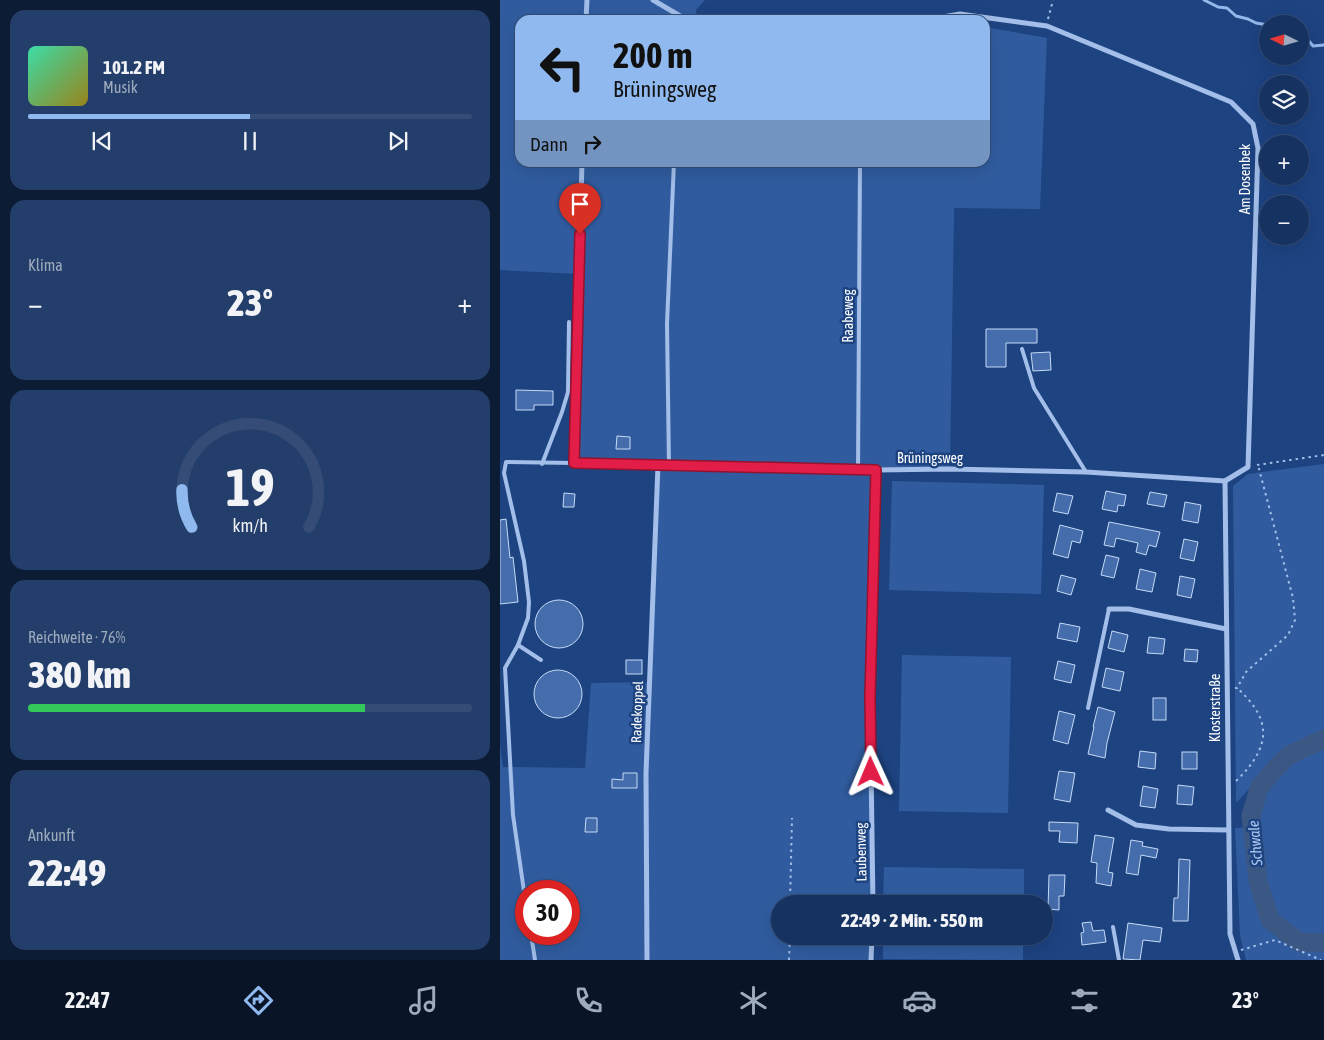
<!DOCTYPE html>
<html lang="de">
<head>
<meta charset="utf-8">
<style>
  :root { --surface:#163261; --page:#233e6a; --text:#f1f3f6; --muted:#9eaabd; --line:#354d76; --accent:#90b9f0 }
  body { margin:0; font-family:"Asap Condensed",sans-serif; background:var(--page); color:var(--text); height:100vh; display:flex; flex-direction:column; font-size:19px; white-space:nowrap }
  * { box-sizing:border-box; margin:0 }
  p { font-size:16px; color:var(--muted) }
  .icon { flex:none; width:28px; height:28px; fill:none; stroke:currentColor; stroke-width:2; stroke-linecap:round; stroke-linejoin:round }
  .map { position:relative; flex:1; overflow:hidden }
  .sheet { display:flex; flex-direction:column; gap:10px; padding:10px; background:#0c1c35; width:500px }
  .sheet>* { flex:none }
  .hud { position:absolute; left:15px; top:15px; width:475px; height:152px; border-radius:15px; box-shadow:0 5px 20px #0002,0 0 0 1px var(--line); background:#90b9f0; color:#111; overflow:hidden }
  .needle { width:32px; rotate:275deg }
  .tools { position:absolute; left:759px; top:15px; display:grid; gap:10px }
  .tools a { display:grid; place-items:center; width:50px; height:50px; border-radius:50%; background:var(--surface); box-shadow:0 5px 20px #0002,0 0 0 1px var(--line); font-size:25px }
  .speed { position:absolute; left:15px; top:880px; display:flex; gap:10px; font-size:25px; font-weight:700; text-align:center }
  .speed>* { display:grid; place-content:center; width:65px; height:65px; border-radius:50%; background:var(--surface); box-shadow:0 5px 20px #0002,0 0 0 1px var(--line); line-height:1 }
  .speed .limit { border:8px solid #d22; background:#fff; color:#111 }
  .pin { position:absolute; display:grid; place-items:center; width:42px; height:42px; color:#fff; margin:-51px -21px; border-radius:50% 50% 50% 0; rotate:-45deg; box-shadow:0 0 5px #0007 }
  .pin .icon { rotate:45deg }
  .me { position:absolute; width:55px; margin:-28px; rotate:359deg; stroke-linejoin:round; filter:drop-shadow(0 0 4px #0008) }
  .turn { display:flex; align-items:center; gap:18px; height:105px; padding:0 15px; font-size:22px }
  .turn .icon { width:65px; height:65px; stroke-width:2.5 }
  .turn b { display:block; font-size:35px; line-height:42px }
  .then { display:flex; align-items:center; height:48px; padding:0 15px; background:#0003; gap:10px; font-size:19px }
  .big { font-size:38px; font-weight:800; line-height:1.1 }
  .sheet .widget { flex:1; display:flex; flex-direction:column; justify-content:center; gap:8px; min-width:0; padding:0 18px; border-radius:15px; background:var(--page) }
  .sheet .dial { align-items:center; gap:0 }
  .dial svg { height:130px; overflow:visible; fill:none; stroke:var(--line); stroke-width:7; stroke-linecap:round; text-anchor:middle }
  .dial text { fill:var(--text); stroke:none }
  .song { display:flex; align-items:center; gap:15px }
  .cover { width:60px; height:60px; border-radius:8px; background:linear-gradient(135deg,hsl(160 70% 55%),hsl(50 70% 35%)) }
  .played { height:5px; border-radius:2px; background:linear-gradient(90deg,var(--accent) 50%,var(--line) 50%) }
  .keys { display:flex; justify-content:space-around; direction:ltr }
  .heat { display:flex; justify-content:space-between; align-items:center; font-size:28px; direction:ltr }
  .charge { height:8px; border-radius:4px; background:linear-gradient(90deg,#34c759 76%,var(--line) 0) }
  .trip { position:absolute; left:271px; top:895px; width:282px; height:50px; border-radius:25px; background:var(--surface); box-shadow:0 5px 20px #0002,0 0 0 1px var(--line); font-weight:800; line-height:50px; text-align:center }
  .menu { display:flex; height:80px; justify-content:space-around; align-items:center; background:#091427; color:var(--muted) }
  .menu .icon { width:35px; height:35px }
  .menu .current { color:var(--accent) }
  .menu b { font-size:22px; color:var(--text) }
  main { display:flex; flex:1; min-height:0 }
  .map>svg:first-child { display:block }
</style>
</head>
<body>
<main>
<section class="sheet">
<div class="widget">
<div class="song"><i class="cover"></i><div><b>101.2 FM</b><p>Musik</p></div></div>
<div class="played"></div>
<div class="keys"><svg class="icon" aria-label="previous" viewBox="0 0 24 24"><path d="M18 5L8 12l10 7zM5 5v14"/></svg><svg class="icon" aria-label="pause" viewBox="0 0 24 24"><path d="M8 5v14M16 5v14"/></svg><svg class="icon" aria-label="next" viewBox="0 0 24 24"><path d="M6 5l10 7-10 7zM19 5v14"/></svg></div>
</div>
<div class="widget"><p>Klima</p>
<div class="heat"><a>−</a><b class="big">23°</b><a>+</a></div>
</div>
<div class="widget dial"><svg viewBox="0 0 100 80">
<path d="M14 69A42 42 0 1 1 86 69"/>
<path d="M14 69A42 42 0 0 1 8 46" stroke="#90b9f0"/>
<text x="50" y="56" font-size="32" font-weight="700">19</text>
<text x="50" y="72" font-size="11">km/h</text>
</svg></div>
<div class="widget"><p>Reichweite · 76%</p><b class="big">380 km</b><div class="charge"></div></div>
<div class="widget"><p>Ankunft</p><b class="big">22:49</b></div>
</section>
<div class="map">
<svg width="824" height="960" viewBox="0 0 824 960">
  <rect width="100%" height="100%" fill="#1d4381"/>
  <g fill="#305c9f" fill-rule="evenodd">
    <path d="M0,0H205L196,10L197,20H20V162H485V27L547,38L540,209L454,208L450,469L377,470L370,697L373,904H280V936H372L371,960H0V745L3,767L85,768L91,683L149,682L158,466L74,463L79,274L0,270ZM26,891H69V934H26Z"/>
    <path d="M824,464V960H746L740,935L735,828L746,827L752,786L736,803L733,486L748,474Z"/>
    <path d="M392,481L544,485L541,594L389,590Z"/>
    <path d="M402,655L511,657L508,813L399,811Z"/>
    <path d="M384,867L524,869V904H383Z"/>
    <path d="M383,936H523V960L383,959Z"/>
  </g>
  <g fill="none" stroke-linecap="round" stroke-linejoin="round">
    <g stroke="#95b8eb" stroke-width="3">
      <path d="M704,0L718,7L727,8L736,16L748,19L756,23L768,25"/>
      <path d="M800,30L813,46L824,45"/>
    </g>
    <path stroke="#3b5885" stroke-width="19" d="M824,739L789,755L773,771L759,788L751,816L758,881L770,920L799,942L824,943"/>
  </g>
  <g fill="#456dab" stroke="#c6daf7">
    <path d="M486,329H537V343H506V367H486Z"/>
    <path d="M550,352L551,370L533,371L531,353Z"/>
    <path d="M16,390L53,391V405H34V410H16Z"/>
    <path d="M117,436L130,437V449H116Z"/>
    <path d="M606,491L626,495L624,506L618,505L617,512L602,509Z"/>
    <path d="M650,492L667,495L664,507L647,504Z"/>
    <path d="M64,493L75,494L74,507H63Z"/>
    <path d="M557,493L573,496L568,514L553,511Z"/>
    <path d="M685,502L701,505L698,523L682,520Z"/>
    <path d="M6,519L10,558L13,557L18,602L0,604V520Z"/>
    <path d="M609,522L660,532L656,547L649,545L646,555L636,552L638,543L616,538L614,547L604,545Z"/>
    <path d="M560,525L583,531L580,543L572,541L568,558L553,554Z"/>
    <path d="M684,539L698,542L694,561L680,558Z"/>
    <path d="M606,555L619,558L614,578L601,575Z"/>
    <path d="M640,569L656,573L652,592L636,589Z"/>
    <path d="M561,575L576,579L571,595L557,591Z"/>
    <path d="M680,576L695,579L691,598L677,595Z"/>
    <circle cx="59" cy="624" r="24"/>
    <path d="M560,623L580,627L577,642L557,638Z"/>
    <path d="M612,631L628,635L624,652L608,648Z"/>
    <path d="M649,637L665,639L663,654L647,653Z"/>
    <path d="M685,649L698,650L697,662L684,661Z"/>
    <rect x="126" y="660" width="16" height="14"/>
    <path d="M558,661L575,665L571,683L554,679Z"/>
    <path d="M606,668L624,672L620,691L602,687Z"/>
    <circle cx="58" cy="694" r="24"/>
    <rect x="653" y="698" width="13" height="22"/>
    <path d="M598,707L615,712L607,743L605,758L588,754L594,727H593Z"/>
    <path d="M559,711L575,715L568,744L553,740Z"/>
    <path d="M640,751L656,753L655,769L638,767Z"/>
    <rect x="682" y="752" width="15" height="17"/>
    <path d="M559,771L575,773L570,802L554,799Z"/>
    <path d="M123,773H137V788H112V779L123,780Z"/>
    <path d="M678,785L694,787L692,805L677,804Z"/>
    <path d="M643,786L658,789L655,808L640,806Z"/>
    <path d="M86,818H97V832H85Z"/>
    <path d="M549,822L578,823L577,843L559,842L560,831H549Z"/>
    <path d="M595,835L614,838L608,872L613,873L611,886L596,883L597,863L591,862Z"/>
    <path d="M631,840L643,842L642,846L658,849L656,858L641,855L638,875L626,873Z"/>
    <path d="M679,859L690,860L688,921H673L674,898H678Z"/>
    <path d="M549,875H565L564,896H559V910L548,909Z"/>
    <path d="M591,922L593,931L604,930L606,942L582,945L581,933L584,932L582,923Z"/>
    <path d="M628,923L662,928L660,942L643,940L640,960L623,959Z"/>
  </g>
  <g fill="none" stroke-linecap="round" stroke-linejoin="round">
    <g stroke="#a2bee9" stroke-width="2" stroke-dasharray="2.5 4" stroke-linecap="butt">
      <path d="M548,19L553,0"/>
      <path d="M757,465L824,455"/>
      <path d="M735,688H737L746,672L788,635L795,620L793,598L758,465"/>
      <path d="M736,781C770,748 774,721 737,688"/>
      <path d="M290,904L292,818"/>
      <path d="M741,950L775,940L821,960"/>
      <path d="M289,960L290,936"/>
    </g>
    <g stroke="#a2bee9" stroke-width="4">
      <path d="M522,349L534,388L586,472"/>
      <path d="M42,464L62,412L68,392L69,322"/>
      <path d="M169,466L167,324L174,162"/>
      <path d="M358,470L360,162"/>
      <path d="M18,645L5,668L13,815L26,905"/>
      <path d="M41,660L18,645L28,618L29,602L24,561L4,473L6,462L74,463"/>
      <path d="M588,708L609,609"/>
      <path d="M613,927L619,960"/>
      <path d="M31,934L35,960"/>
    </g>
    <g stroke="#a2bee9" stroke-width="5">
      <path d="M153,0L187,20"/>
      <path d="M86,20L87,0"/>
      <path d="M425,20L460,14L547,26L731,102L753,124L758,148L748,467L725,481"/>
      <path d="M82,162L74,463L376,470L450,469L586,472L725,481"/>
      <path d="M725,481L730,934L738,960"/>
      <path d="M609,609H629L726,629"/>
      <path d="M608,810L636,825L669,829L728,830"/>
      <path d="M373,904L370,697L376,470"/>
      <path d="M147,960L146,773L158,465"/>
      <path d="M371,960L372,936"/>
    </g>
  </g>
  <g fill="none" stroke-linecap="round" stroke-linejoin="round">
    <defs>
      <path id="route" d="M80,234L74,463L376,470L370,697L371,772"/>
    </defs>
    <use href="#route" stroke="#92132f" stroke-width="12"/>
    <use href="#route" stroke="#e11d48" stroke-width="9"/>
  </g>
  <g text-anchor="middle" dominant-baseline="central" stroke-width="5" stroke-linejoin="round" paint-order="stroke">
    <g font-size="14" fill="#fff" stroke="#1d4381">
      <text transform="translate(745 179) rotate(-90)">Am Dosenbek</text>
      <text transform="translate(348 316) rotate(-90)">Raabeweg</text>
      <text x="430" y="458">Brüningsweg</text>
      <text transform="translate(715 708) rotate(-90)">Klosterstraße</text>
      <text transform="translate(137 712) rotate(-88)">Radekoppel</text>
      <text transform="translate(361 852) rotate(-91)">Laubenweg</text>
    </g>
    <g font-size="15" font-style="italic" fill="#adc8f1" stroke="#1d4381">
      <text transform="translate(755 843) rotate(-95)">Schwale</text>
    </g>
  </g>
</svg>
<div class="tools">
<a><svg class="needle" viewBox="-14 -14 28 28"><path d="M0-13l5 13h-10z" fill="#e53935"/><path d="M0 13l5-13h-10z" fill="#9eaabd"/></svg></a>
<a><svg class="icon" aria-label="layers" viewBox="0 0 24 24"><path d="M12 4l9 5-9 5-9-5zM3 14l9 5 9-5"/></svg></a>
<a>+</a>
<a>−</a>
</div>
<div class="speed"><div class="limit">30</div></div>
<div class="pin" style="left:80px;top:234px;background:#d93025"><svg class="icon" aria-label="arrive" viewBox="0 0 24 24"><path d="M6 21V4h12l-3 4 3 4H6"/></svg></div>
<svg class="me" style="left:371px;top:772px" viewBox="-20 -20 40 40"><path d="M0-17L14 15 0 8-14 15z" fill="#e11d48" stroke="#fff" stroke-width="4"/></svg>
<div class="trip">22:49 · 2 Min. · 550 m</div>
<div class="hud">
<div class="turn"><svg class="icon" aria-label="left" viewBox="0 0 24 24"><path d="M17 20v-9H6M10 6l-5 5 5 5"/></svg><div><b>200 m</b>Brüningsweg</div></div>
<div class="then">Dann<svg class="icon" aria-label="right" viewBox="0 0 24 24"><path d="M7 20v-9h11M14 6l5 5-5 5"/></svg></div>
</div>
</div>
</main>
<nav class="menu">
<b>22:47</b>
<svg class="icon current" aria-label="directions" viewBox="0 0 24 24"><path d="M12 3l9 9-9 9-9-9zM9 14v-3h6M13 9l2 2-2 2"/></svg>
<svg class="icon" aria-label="music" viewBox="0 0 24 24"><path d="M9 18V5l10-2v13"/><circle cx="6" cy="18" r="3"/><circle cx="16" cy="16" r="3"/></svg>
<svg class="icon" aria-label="phone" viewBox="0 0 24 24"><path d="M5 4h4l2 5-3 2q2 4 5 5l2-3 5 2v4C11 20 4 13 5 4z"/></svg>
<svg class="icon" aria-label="climate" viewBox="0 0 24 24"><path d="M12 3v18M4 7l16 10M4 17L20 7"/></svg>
<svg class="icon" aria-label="car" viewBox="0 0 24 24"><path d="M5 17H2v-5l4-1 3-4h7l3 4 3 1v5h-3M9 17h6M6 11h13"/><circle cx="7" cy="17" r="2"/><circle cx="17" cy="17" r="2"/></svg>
<svg class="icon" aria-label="filters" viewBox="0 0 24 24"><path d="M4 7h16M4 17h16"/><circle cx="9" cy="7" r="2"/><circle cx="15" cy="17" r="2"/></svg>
<b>23°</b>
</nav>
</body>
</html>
